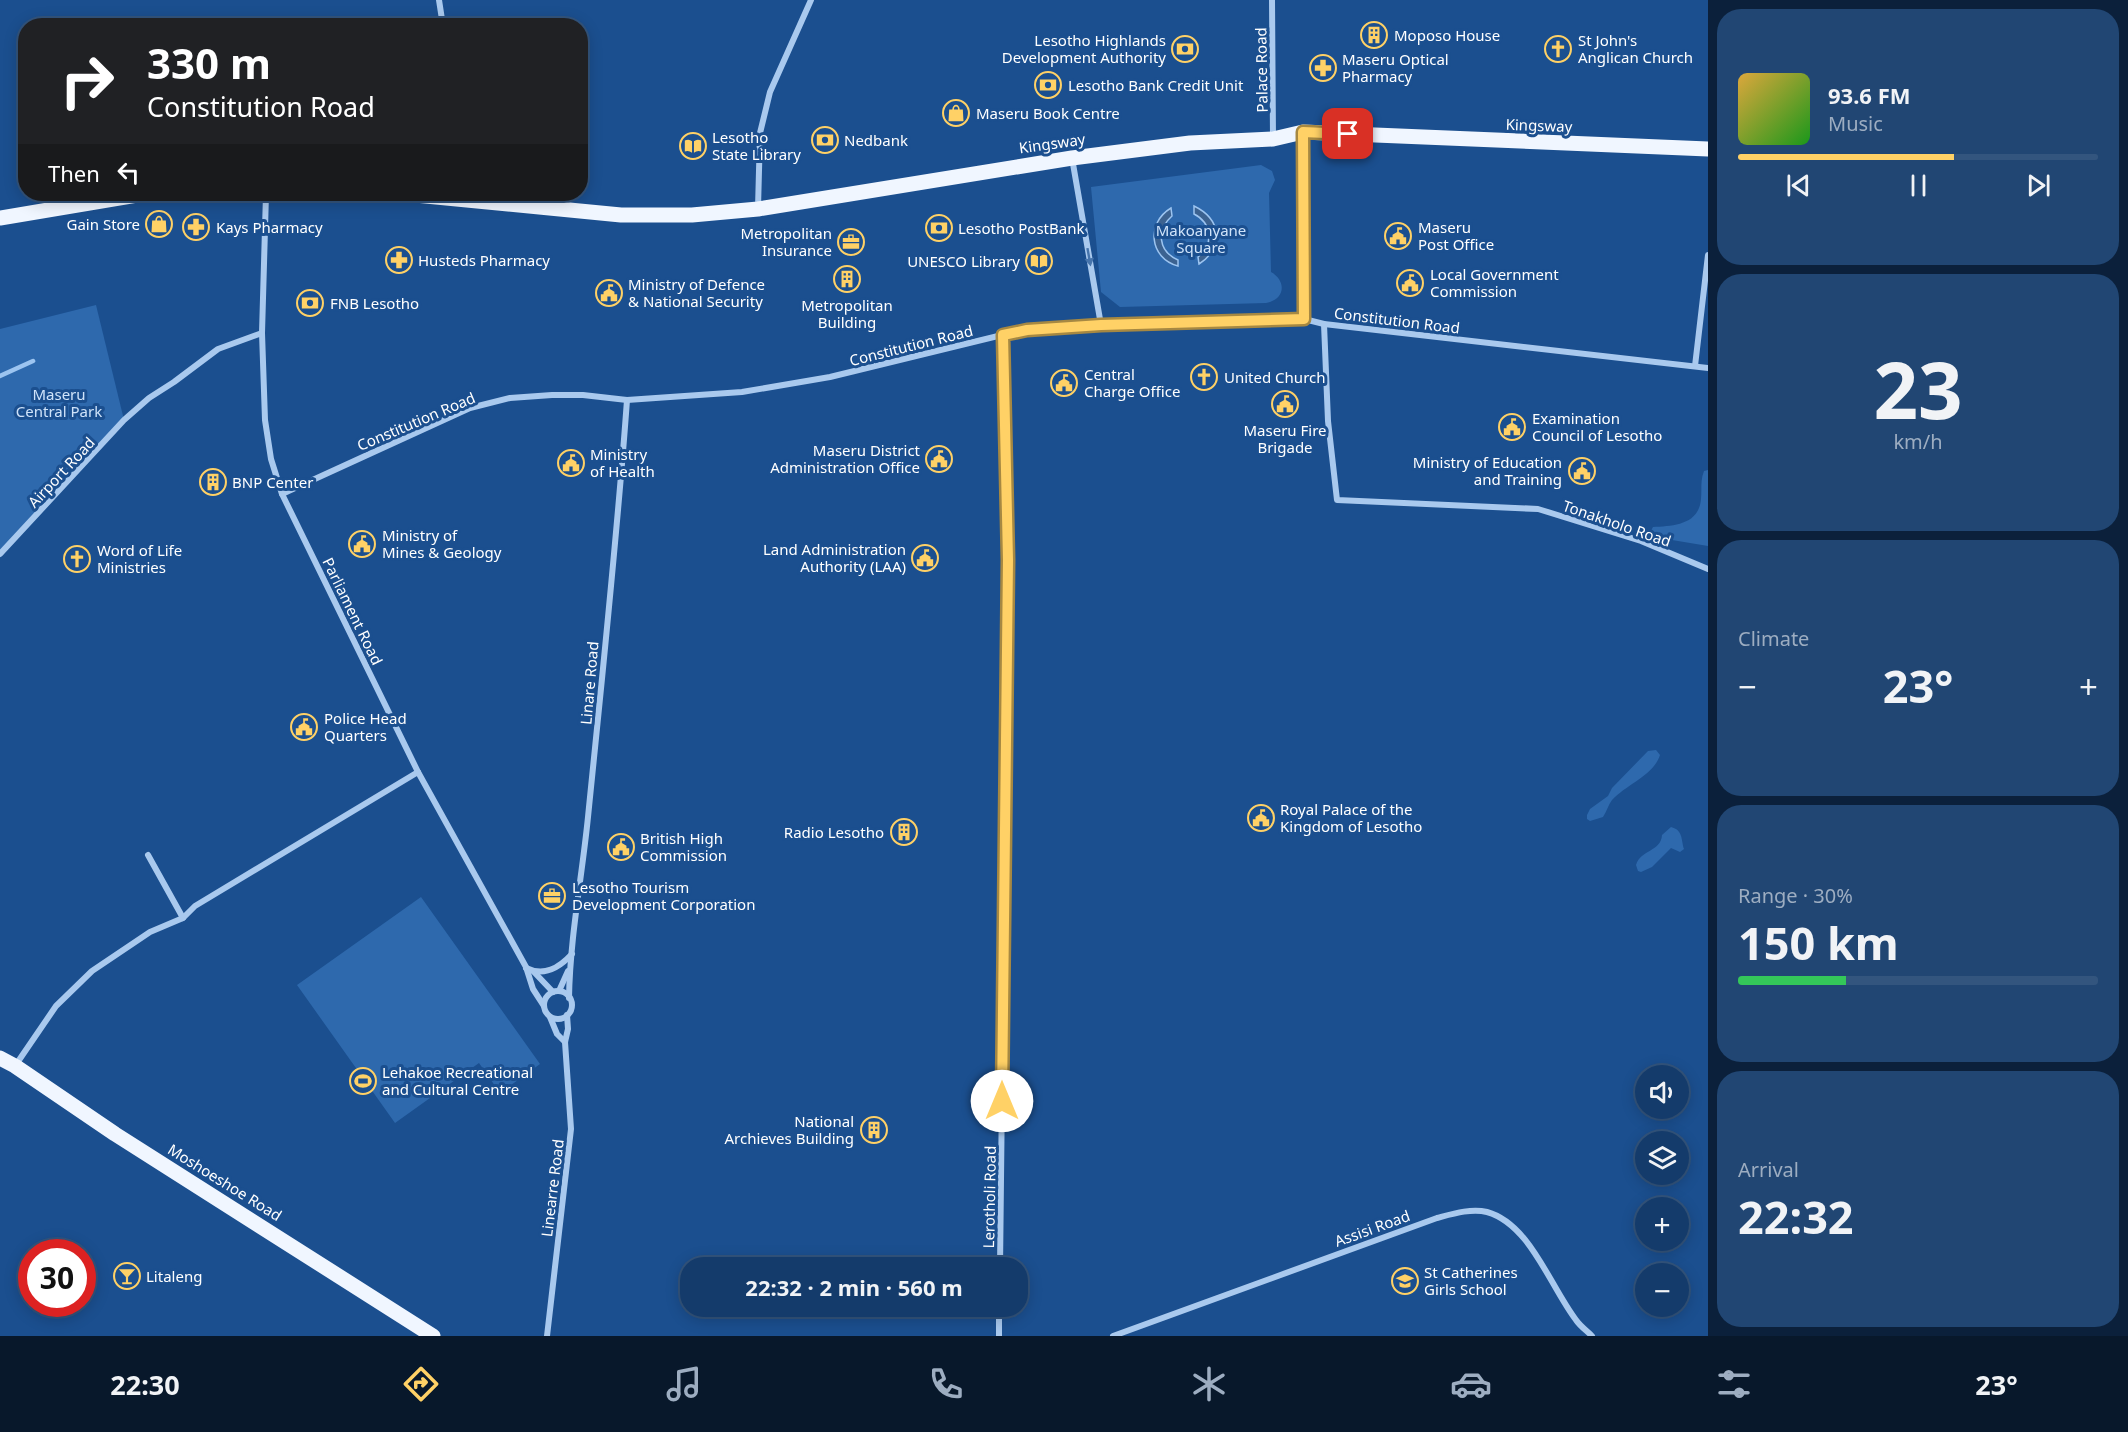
<!DOCTYPE html>
<html lang="en">
<head>
<meta charset="utf-8">
<style>
  :root { --surface:#143b6b; --page:#214673; --text:#f1f3f6; --muted:#9dadc1; --line:#33557e; --accent:#ffd166 }
  body { margin:0; font-family:"Noto Sans",sans-serif; background:var(--page); color:var(--text); height:100vh; display:flex; flex-direction:column; font-size:22px; white-space:nowrap }
  * { box-sizing:border-box; margin:0 }
  p { font-size:20px; color:var(--muted) }
  .icon { flex:none; width:33px; height:33px; fill:none; stroke:currentColor; stroke-width:2; stroke-linecap:round; stroke-linejoin:round }
  .map { position:relative; flex:1; overflow:hidden }
  .side { display:flex; flex-direction:column; gap:9px; padding:9px; background:#0b203b; width:420px }
  .side>* { flex:none }
  .hud { position:absolute; left:18px; top:18px; width:570px; height:183px; border-radius:24px; box-shadow:0 3px 15px #0003,0 0 0 2px var(--line); background:#202124; color:#fff; overflow:hidden }
  .tools { position:absolute; left:1635px; top:1065px; display:grid; gap:12px }
  .tools a { display:grid; place-items:center; width:54px; height:54px; border-radius:50%; background:var(--surface); box-shadow:0 3px 15px #0003,0 0 0 2px var(--line); font-size:30px }
  .speed { position:absolute; left:18px; top:1239px; display:flex; gap:12px; font-size:30px; font-weight:700; text-align:center }
  .speed>* { display:grid; place-content:center; width:78px; height:78px; border-radius:50%; background:var(--surface); box-shadow:0 3px 15px #0003,0 0 0 2px var(--line); line-height:1 }
  .speed .limit { border:9px solid #d22; background:#fff; color:#111 }
  .pin { position:absolute; display:grid; place-items:center; width:51px; height:51px; color:#fff; margin:-26px; border-radius:12px; box-shadow:0 3px 9px #0006 }
  .me { position:absolute; width:66px; margin:-33px; rotate:0deg; stroke-linejoin:round; filter:drop-shadow(0 0 4px #0008) }
  .turn { display:flex; align-items:center; gap:21px; height:126px; padding:0 30px; font-size:27px }
  .turn .icon { width:78px; height:78px; stroke-width:2.5 }
  .turn b { display:block; font-size:42px; line-height:51px }
  .then { display:flex; align-items:center; height:57px; padding:0 30px; background:#0003; gap:12px; font-size:22px }
  .big { font-size:45px; font-weight:700; line-height:1.1 }
  .side .widget { flex:1; display:flex; flex-direction:column; justify-content:center; gap:9px; min-width:0; padding:0 21px; border-radius:24px; background:var(--page) }
  .side .dial { align-items:center; gap:0 }
  .dial b { font-size:78px; line-height:1 }
  .song { display:flex; align-items:center; gap:18px }
  .cover { width:72px; height:72px; border-radius:9px; background:linear-gradient(135deg,hsl(40 70% 55%),hsl(120 70% 35%)) }
  .played { height:6px; border-radius:3px; background:linear-gradient(90deg,var(--accent) 60%,var(--line) 60%) }
  .keys { display:flex; justify-content:space-around; direction:ltr }
  .heat { display:flex; justify-content:space-between; align-items:center; font-size:33px; direction:ltr }
  .charge { height:9px; border-radius:4px; background:linear-gradient(90deg,#34c759 30%,var(--line) 0) }
  .trip { position:absolute; left:680px; top:1257px; width:348px; height:60px; border-radius:24px; background:var(--surface); box-shadow:0 3px 15px #0003,0 0 0 2px var(--line); font-weight:700; line-height:60px; text-align:center }
  .tab-bar { display:flex; height:96px; justify-content:space-around; align-items:center; background:#08182b; color:var(--muted) }
  .tab-bar .icon { width:42px; height:42px }
  .tab-bar .current { color:var(--accent) }
  .tab-bar b { font-size:27px; color:var(--text) }
  main { display:flex; flex:1; min-height:0 }
  .map>svg:first-child { display:block }
</style>
</head>
<body>
<main>
<div class="map">
<svg width="1708" height="1336" viewBox="0 0 1708 1336">
  <rect width="100%" height="100%" fill="#1b4f8f"/>
  <g fill="#2e69ad">
    <path d="M1261,165L1272,171L1275,180L1269,193L1271,272C1287,281 1285,300 1266,303L1120,307L1101,292L1091,187Z"/>
    <path d="M96,305L124,420L0,552V329Z"/>
    <path d="M1708,470V546L1648,536L1653,527C1673,526 1699,525 1701,499C1702,490 1700,481 1704,471Z"/>
    <path d="M1656,750L1660,755C1653,776 1627,784 1612,800C1608,805 1607,811 1603,817L1590,821L1587,819V815L1590,809L1608,796L1612,788L1648,751Z"/>
    <path d="M1671,827C1683,830 1681,839 1684,849L1680,852L1671,848L1652,867L1641,872L1638,871L1636,865C1641,849 1661,852 1662,835Z"/>
    <path d="M421,897L540,1064L500,1093L479,1063L395,1123L297,985Z"/>
  </g>
  <g fill="#3c6290" stroke="#9cc4f0" stroke-width="1.5">
    <path d="M1194,206C1221,219 1225,247 1199,264L1198,257C1214,245 1212,223 1194,214Z"/>
    <path d="M1171,208L1172,216C1156,230 1158,251 1178,260V266C1149,258 1146,223 1171,208Z"/>
  </g>
  <g fill="none" stroke-linecap="round" stroke-linejoin="round">
    <path stroke="#9cc4f0" stroke-width="4.5" d="M0,376L33,361"/>
    <g stroke="#a9c9ee" stroke-width="6">
      <path d="M439,0L443,26"/>
      <path d="M1272,0L1273,138"/>
      <path d="M1303,134L1304,319"/>
      <path d="M1072,158L1101,325"/>
      <path d="M266,194L262,333L265,420L271,459L282,494L418,772L526,967L533,989L544,1006"/>
      <path d="M758,208L760,133L770,92L811,0"/>
      <path d="M1324,324L1328,421L1337,500L1538,509L1641,541L1708,569"/>
      <path d="M1695,366L1708,255"/>
      <path d="M282,494L470,408L510,398L552,395H583L627,400L742,392L830,377L1027,329L1101,325L1304,319L1324,324L1708,368"/>
      <path d="M0,554L124,420L149,398L174,382L218,349L262,333"/>
      <path d="M148,855L183,918"/>
      <path d="M526,968C544,977 559,968 572,954"/>
      <path d="M534,972L553,992"/>
      <path d="M559,991L568,971"/>
      <circle cx="558" cy="1005" r="14"/>
      <path d="M569,998C570,937 582,877 588,817C602,678 617,539 627,400"/>
      <path d="M550,1017L557,1034L565,1042"/>
      <path d="M15,1066L56,1006L92,971L150,932L183,918L195,906L418,772"/>
      <path d="M1000,1268L1008,560L1003,335"/>
      <path d="M547,1336L571,1129L565,1042L568,1029L567,1015"/>
      <path d="M999,1336V1306"/>
      <path d="M1113,1336L1437,1218C1452,1214 1471,1208 1487,1212C1530,1224 1550,1286 1576,1320C1580,1326 1587,1331 1592,1336"/>
    </g>
    <g stroke="#f0f6ff" stroke-width="15">
      <path d="M405,194L621,215H692L758,209L1072,158L1190,143L1273,139L1303,132L1708,149"/>
      <path d="M0,218L143,194"/>
      <path d="M0,1058L15,1066L115,1134L433,1336"/>
    </g>
  </g>
  <defs><path id="oneway-solid" d="M-6-.8H1V-3.2L6.5 0L1 3.2V.8H-6Z" transform="scale(1.5)"/></defs>
  <use fill="#4674ac" href="#oneway-solid" transform="translate(1089 257) rotate(80)"/>
  <g fill="none" stroke-linecap="round" stroke-linejoin="round">
    <defs>
      <path id="route" d="M1002,1101L1008,560L1003,335L1027,330L1101,325L1304,319L1303,132L1348,134"/>
    </defs>
    <use href="#route" stroke="#a68842" stroke-width="15"/>
    <use href="#route" stroke="#ffd166" stroke-width="10"/>
  </g>
  <defs>
    <symbol id="building-ring" viewBox="-11 -11 22 22"><circle r="9.5" fill="#1b4f8f" stroke="#ffd166" stroke-width="1.5"/><path d="M-4-6H4V6H1V3H-1V6H-4ZM-2.5-4.3h1.7v1.8h-1.7ZM.8-4.3h1.7v1.8H.8ZM-2.5-1h1.7V.8h-1.7ZM.8-1h1.7V.8H.8Z" fill="#ffd166"/></symbol>
    <symbol id="bank-ring" viewBox="-11 -11 22 22"><circle r="9.5" fill="#1b4f8f" stroke="#ffd166" stroke-width="1.5"/><path d="M-6-4H6V4H-6ZM0-2.3a2.3 2.3 0 1 0 0 4.6a2.3 2.3 0 1 0 0-4.6Z" fill="#ffd166"/></symbol>
    <symbol id="church-ring" viewBox="-11 -11 22 22"><circle r="9.5" fill="#1b4f8f" stroke="#ffd166" stroke-width="1.5"/><path d="M-1.2-6h2.4v3.5h3.3v2.4h-3.3V6h-2.4V-.1h-3.3v-2.4h3.3Z" fill="#ffd166"/></symbol>
    <symbol id="pharmacy-ring" viewBox="-11 -11 22 22"><circle r="9.5" fill="#1b4f8f" stroke="#ffd166" stroke-width="1.5"/><path d="M-2-6h4v4h4v4h-4v4h-4v-4h-4v-4h4Z" fill="#ffd166"/></symbol>
    <symbol id="shop-ring" viewBox="-11 -11 22 22"><circle r="9.5" fill="#1b4f8f" stroke="#ffd166" stroke-width="1.5"/><path d="M-5-2.5h2.3a2.7 3.5 0 0 1 5.4 0H5L5.5 6h-11ZM-1.5-2.5h3a1.5 2.3 0 0 0-3 0Z" fill="#ffd166"/></symbol>
    <symbol id="library-ring" viewBox="-11 -11 22 22"><circle r="9.5" fill="#1b4f8f" stroke="#ffd166" stroke-width="1.5"/><path d="M-6-4Q-3-5.5-.7-3.5V5Q-3 3-6 4ZM6-4Q3-5.5 .7-3.5V5Q3 3 6 4Z" fill="#ffd166"/></symbol>
    <symbol id="civic-ring" viewBox="-11 -11 22 22"><circle r="9.5" fill="#1b4f8f" stroke="#ffd166" stroke-width="1.5"/><path d="M-.6-6.5H3V-4.5H.6V-3L4-1V1h2V6H-6V1h2V-1L-.6-3ZM-1.2 2.5V6h2.4V2.5Z" fill="#ffd166"/></symbol>
    <symbol id="office-ring" viewBox="-11 -11 22 22"><circle r="9.5" fill="#1b4f8f" stroke="#ffd166" stroke-width="1.5"/><path d="M-6-3h4V-5.5h4V-3h4V5H-6ZM-1-4.5V-3h2v-1.5ZM-6 0V1H6V0Z" fill="#ffd166"/></symbol>
    <symbol id="stadium-ring" viewBox="-11 -11 22 22"><circle r="9.5" fill="#1b4f8f" stroke="#ffd166" stroke-width="1.5"/><path d="M0-5a6.5 5 0 1 0 0 10a6.5 5 0 1 0 0-10ZM-3.5-1.8h7v3.6h-7Z" fill="#ffd166"/></symbol>
    <symbol id="bar-ring" viewBox="-11 -11 22 22"><circle r="9.5" fill="#1b4f8f" stroke="#ffd166" stroke-width="1.5"/><path d="M-6-5H6L.8 .8V4.5H3.5V6h-7V4.5H-.8V.8Z" fill="#ffd166"/></symbol>
    <symbol id="school-ring" viewBox="-11 -11 22 22"><circle r="9.5" fill="#1b4f8f" stroke="#ffd166" stroke-width="1.5"/><path d="M0-5L7-2L0 1L-7-2ZM-4 1L0 2.5L4 1V4Q0 6-4 4Z" fill="#ffd166"/></symbol>
  </defs>
  <g fill-rule="evenodd">
    <use href="#building-ring" x="1359" y="20" width="30" height="30"/>
    <use href="#bank-ring" x="1170" y="34" width="30" height="30"/>
    <use href="#church-ring" x="1543" y="34" width="30" height="30"/>
    <use href="#pharmacy-ring" x="1308" y="53" width="30" height="30"/>
    <use href="#bank-ring" x="1033" y="70" width="30" height="30"/>
    <use href="#shop-ring" x="941" y="98" width="30" height="30"/>
    <use href="#bank-ring" x="810" y="125" width="30" height="30"/>
    <use href="#library-ring" x="678" y="131" width="30" height="30"/>
    <use href="#shop-ring" x="144" y="209" width="30" height="30"/>
    <use href="#pharmacy-ring" x="181" y="212" width="30" height="30"/>
    <use href="#bank-ring" x="924" y="213" width="30" height="30"/>
    <use href="#civic-ring" x="1383" y="221" width="30" height="30"/>
    <use href="#office-ring" x="836" y="227" width="30" height="30"/>
    <use href="#pharmacy-ring" x="384" y="245" width="30" height="30"/>
    <use href="#library-ring" x="1024" y="246" width="30" height="30"/>
    <use href="#building-ring" x="832" y="264" width="30" height="30"/>
    <use href="#civic-ring" x="1395" y="268" width="30" height="30"/>
    <use href="#civic-ring" x="594" y="278" width="30" height="30"/>
    <use href="#bank-ring" x="295" y="288" width="30" height="30"/>
    <use href="#church-ring" x="1189" y="362" width="30" height="30"/>
    <use href="#civic-ring" x="1049" y="368" width="30" height="30"/>
    <use href="#civic-ring" x="1270" y="389" width="30" height="30"/>
    <use href="#civic-ring" x="1497" y="412" width="30" height="30"/>
    <use href="#civic-ring" x="924" y="444" width="30" height="30"/>
    <use href="#civic-ring" x="556" y="448" width="30" height="30"/>
    <use href="#civic-ring" x="1567" y="456" width="30" height="30"/>
    <use href="#building-ring" x="198" y="467" width="30" height="30"/>
    <use href="#civic-ring" x="347" y="529" width="30" height="30"/>
    <use href="#civic-ring" x="910" y="543" width="30" height="30"/>
    <use href="#church-ring" x="62" y="544" width="30" height="30"/>
    <use href="#civic-ring" x="289" y="712" width="30" height="30"/>
    <use href="#civic-ring" x="1246" y="803" width="30" height="30"/>
    <use href="#building-ring" x="889" y="817" width="30" height="30"/>
    <use href="#civic-ring" x="606" y="832" width="30" height="30"/>
    <use href="#office-ring" x="537" y="881" width="30" height="30"/>
    <use href="#stadium-ring" x="348" y="1066" width="30" height="30"/>
    <use href="#building-ring" x="859" y="1115" width="30" height="30"/>
    <use href="#bar-ring" x="112" y="1261" width="30" height="30"/>
    <use href="#school-ring" x="1390" y="1266" width="30" height="30"/>
  </g>
  <g text-anchor="middle" dominant-baseline="central" stroke-width="6" stroke-linejoin="round" paint-order="stroke">
    <g font-size="15" fill="#fff" stroke="#1b4f8f" text-anchor="start">
      <text x="1394" y="35">Moposo House</text>
      <text x="1166" y="40" text-anchor="end">Lesotho Highlands<tspan x="1166" dy="17">Development Authority</tspan></text>
      <text x="1578" y="40">St John's<tspan x="1578" dy="17">Anglican Church</tspan></text>
      <text x="1342" y="59">Maseru Optical<tspan x="1342" dy="17">Pharmacy</tspan></text>
      <text x="1068" y="85">Lesotho Bank Credit Unit</text>
      <text x="976" y="113">Maseru Book Centre</text>
      <text x="712" y="137">Lesotho<tspan x="712" dy="17">State Library</tspan></text>
      <text x="844" y="140">Nedbank</text>
      <text x="140" y="224" text-anchor="end">Gain Store</text>
      <text x="216" y="227">Kays Pharmacy</text>
      <text x="1418" y="227">Maseru<tspan x="1418" dy="17">Post Office</tspan></text>
      <text x="958" y="228">Lesotho PostBank</text>
      <text x="832" y="233" text-anchor="end">Metropolitan<tspan x="832" dy="17">Insurance</tspan></text>
      <text x="418" y="260">Husteds Pharmacy</text>
      <text x="1020" y="261" text-anchor="end">UNESCO Library</text>
      <text x="1430" y="274">Local Government<tspan x="1430" dy="17">Commission</tspan></text>
      <text x="628" y="284">Ministry of Defence<tspan x="628" dy="17">&amp; National Security</tspan></text>
      <text x="330" y="303">FNB Lesotho</text>
      <text x="847" y="305" text-anchor="middle">Metropolitan<tspan x="847" dy="17">Building</tspan></text>
      <text x="1084" y="374">Central<tspan x="1084" dy="17">Charge Office</tspan></text>
      <text x="1224" y="377">United Church</text>
      <text x="1532" y="418">Examination<tspan x="1532" dy="17">Council of Lesotho</tspan></text>
      <text x="1285" y="430" text-anchor="middle">Maseru Fire<tspan x="1285" dy="17">Brigade</tspan></text>
      <text x="920" y="450" text-anchor="end">Maseru District<tspan x="920" dy="17">Administration Office</tspan></text>
      <text x="590" y="454">Ministry<tspan x="590" dy="17">of Health</tspan></text>
      <text x="1562" y="462" text-anchor="end">Ministry of Education<tspan x="1562" dy="17">and Training</tspan></text>
      <text x="232" y="482">BNP Center</text>
      <text x="382" y="535">Ministry of<tspan x="382" dy="17">Mines &amp; Geology</tspan></text>
      <text x="906" y="549" text-anchor="end">Land Administration<tspan x="906" dy="17">Authority (LAA)</tspan></text>
      <text x="97" y="550">Word of Life<tspan x="97" dy="17">Ministries</tspan></text>
      <text x="324" y="718">Police Head<tspan x="324" dy="17">Quarters</tspan></text>
      <text x="1280" y="809">Royal Palace of the<tspan x="1280" dy="17">Kingdom of Lesotho</tspan></text>
      <text x="884" y="832" text-anchor="end">Radio Lesotho</text>
      <text x="640" y="838">British High<tspan x="640" dy="17">Commission</tspan></text>
      <text x="572" y="887">Lesotho Tourism<tspan x="572" dy="17">Development Corporation</tspan></text>
      <text x="382" y="1072">Lehakoe Recreational<tspan x="382" dy="17">and Cultural Centre</tspan></text>
      <text x="854" y="1121" text-anchor="end">National<tspan x="854" dy="17">Archieves Building</tspan></text>
      <text x="1424" y="1272">St Catherines<tspan x="1424" dy="17">Girls School</tspan></text>
      <text x="146" y="1276">Litaleng</text>
    </g>
    <g font-size="15" fill="#fff" stroke="#1b4f8f">
      <text transform="translate(1261 70) rotate(-91)">Palace Road</text>
      <text transform="translate(1539 125) rotate(2)">Kingsway</text>
      <text transform="translate(1052 143) rotate(-8)">Kingsway</text>
      <text transform="translate(1397 320) rotate(7)">Constitution Road</text>
      <text transform="translate(911 345) rotate(-14)">Constitution Road</text>
      <text transform="translate(416 421) rotate(-23)">Constitution Road</text>
      <text transform="translate(61 472) rotate(-47)">Airport Road</text>
      <text transform="translate(1617 523) rotate(19)">Tonakholo Road</text>
      <text transform="translate(353 611) rotate(64)">Parliament Road</text>
      <text transform="translate(589 683) rotate(-85)">Linare Road</text>
      <text transform="translate(225 1182) rotate(32)">Moshoeshoe Road</text>
      <text transform="translate(552 1188) rotate(-83)">Linearre Road</text>
      <text transform="translate(989 1197) rotate(-89)">Lerotholi Road</text>
      <text transform="translate(1372 1228) rotate(-20)">Assisi Road</text>
    </g>
    <g font-size="15" fill="#cfe3fa" stroke="#1b4f8f">
      <text x="1201" y="230">Makoanyane<tspan x="1201" dy="17">Square</tspan></text>
      <text x="59" y="394">Maseru<tspan x="59" dy="17">Central Park</tspan></text>
    </g>
  </g>
</svg>
<div class="tools">
<a><svg class="icon" aria-label="sound" viewBox="0 0 24 24"><path d="M4 9h4l5-4v14l-5-4H4zM17 9q2 3 0 6"/></svg></a>
<a><svg class="icon" aria-label="layers" viewBox="0 0 24 24"><path d="M12 4l9 5-9 5-9-5zM3 14l9 5 9-5"/></svg></a>
<a>+</a>
<a>−</a>
</div>
<div class="speed"><div class="limit">30</div></div>
<div class="pin" style="left:1348px;top:134px;background:#d93025"><svg class="icon" aria-label="arrive" viewBox="0 0 24 24"><path d="M6 21V4h12l-3 4 3 4H6"/></svg></div>
<svg class="me" style="left:1002px;top:1101px" viewBox="-20 -20 40 40"><circle r="19" fill="#fff"/><path d="M0-13L10 11 0 6-10 11z" fill="#ffd166"/></svg>
<div class="trip">22:32 · 2 min · 560 m</div>
<div class="hud">
<div class="turn"><svg class="icon" aria-label="right" viewBox="0 0 24 24"><path d="M7 20v-9h11M14 6l5 5-5 5"/></svg><div><b>330 m</b>Constitution Road</div></div>
<div class="then">Then<svg class="icon" aria-label="left" viewBox="0 0 24 24"><path d="M17 20v-9H6M10 6l-5 5 5 5"/></svg></div>
</div>
</div>
<section class="side">
<div class="widget">
<div class="song"><i class="cover"></i><div><b>93.6 FM</b><p>Music</p></div></div>
<div class="played"></div>
<div class="keys"><svg class="icon" aria-label="previous" viewBox="0 0 24 24"><path d="M18 5L8 12l10 7zM5 5v14"/></svg><svg class="icon" aria-label="pause" viewBox="0 0 24 24"><path d="M8 5v14M16 5v14"/></svg><svg class="icon" aria-label="next" viewBox="0 0 24 24"><path d="M6 5l10 7-10 7zM19 5v14"/></svg></div>
</div>
<div class="widget dial"><b>23</b><p>km/h</p></div>
<div class="widget"><p>Climate</p>
<div class="heat"><a>−</a><b class="big">23°</b><a>+</a></div>
</div>
<div class="widget"><p>Range · 30%</p><b class="big">150 km</b><div class="charge"></div></div>
<div class="widget"><p>Arrival</p><b class="big">22:32</b></div>
</section>
</main>
<nav class="tab-bar">
<b>22:30</b>
<svg class="icon current" aria-label="directions" viewBox="0 0 24 24"><path d="M12 3l9 9-9 9-9-9zM9 14v-3h6M13 9l2 2-2 2"/></svg>
<svg class="icon" aria-label="music" viewBox="0 0 24 24"><path d="M9 18V5l10-2v13"/><circle cx="6" cy="18" r="3"/><circle cx="16" cy="16" r="3"/></svg>
<svg class="icon" aria-label="phone" viewBox="0 0 24 24"><path d="M5 4h4l2 5-3 2q2 4 5 5l2-3 5 2v4C11 20 4 13 5 4z"/></svg>
<svg class="icon" aria-label="climate" viewBox="0 0 24 24"><path d="M12 3v18M4 7l16 10M4 17L20 7"/></svg>
<svg class="icon" aria-label="car" viewBox="0 0 24 24"><path d="M5 17H2v-5l4-1 3-4h7l3 4 3 1v5h-3M9 17h6M6 11h13"/><circle cx="7" cy="17" r="2"/><circle cx="17" cy="17" r="2"/></svg>
<svg class="icon" aria-label="filters" viewBox="0 0 24 24"><path d="M4 7h16M4 17h16"/><circle cx="9" cy="7" r="2"/><circle cx="15" cy="17" r="2"/></svg>
<b>23°</b>
</nav>
</body>
</html>
